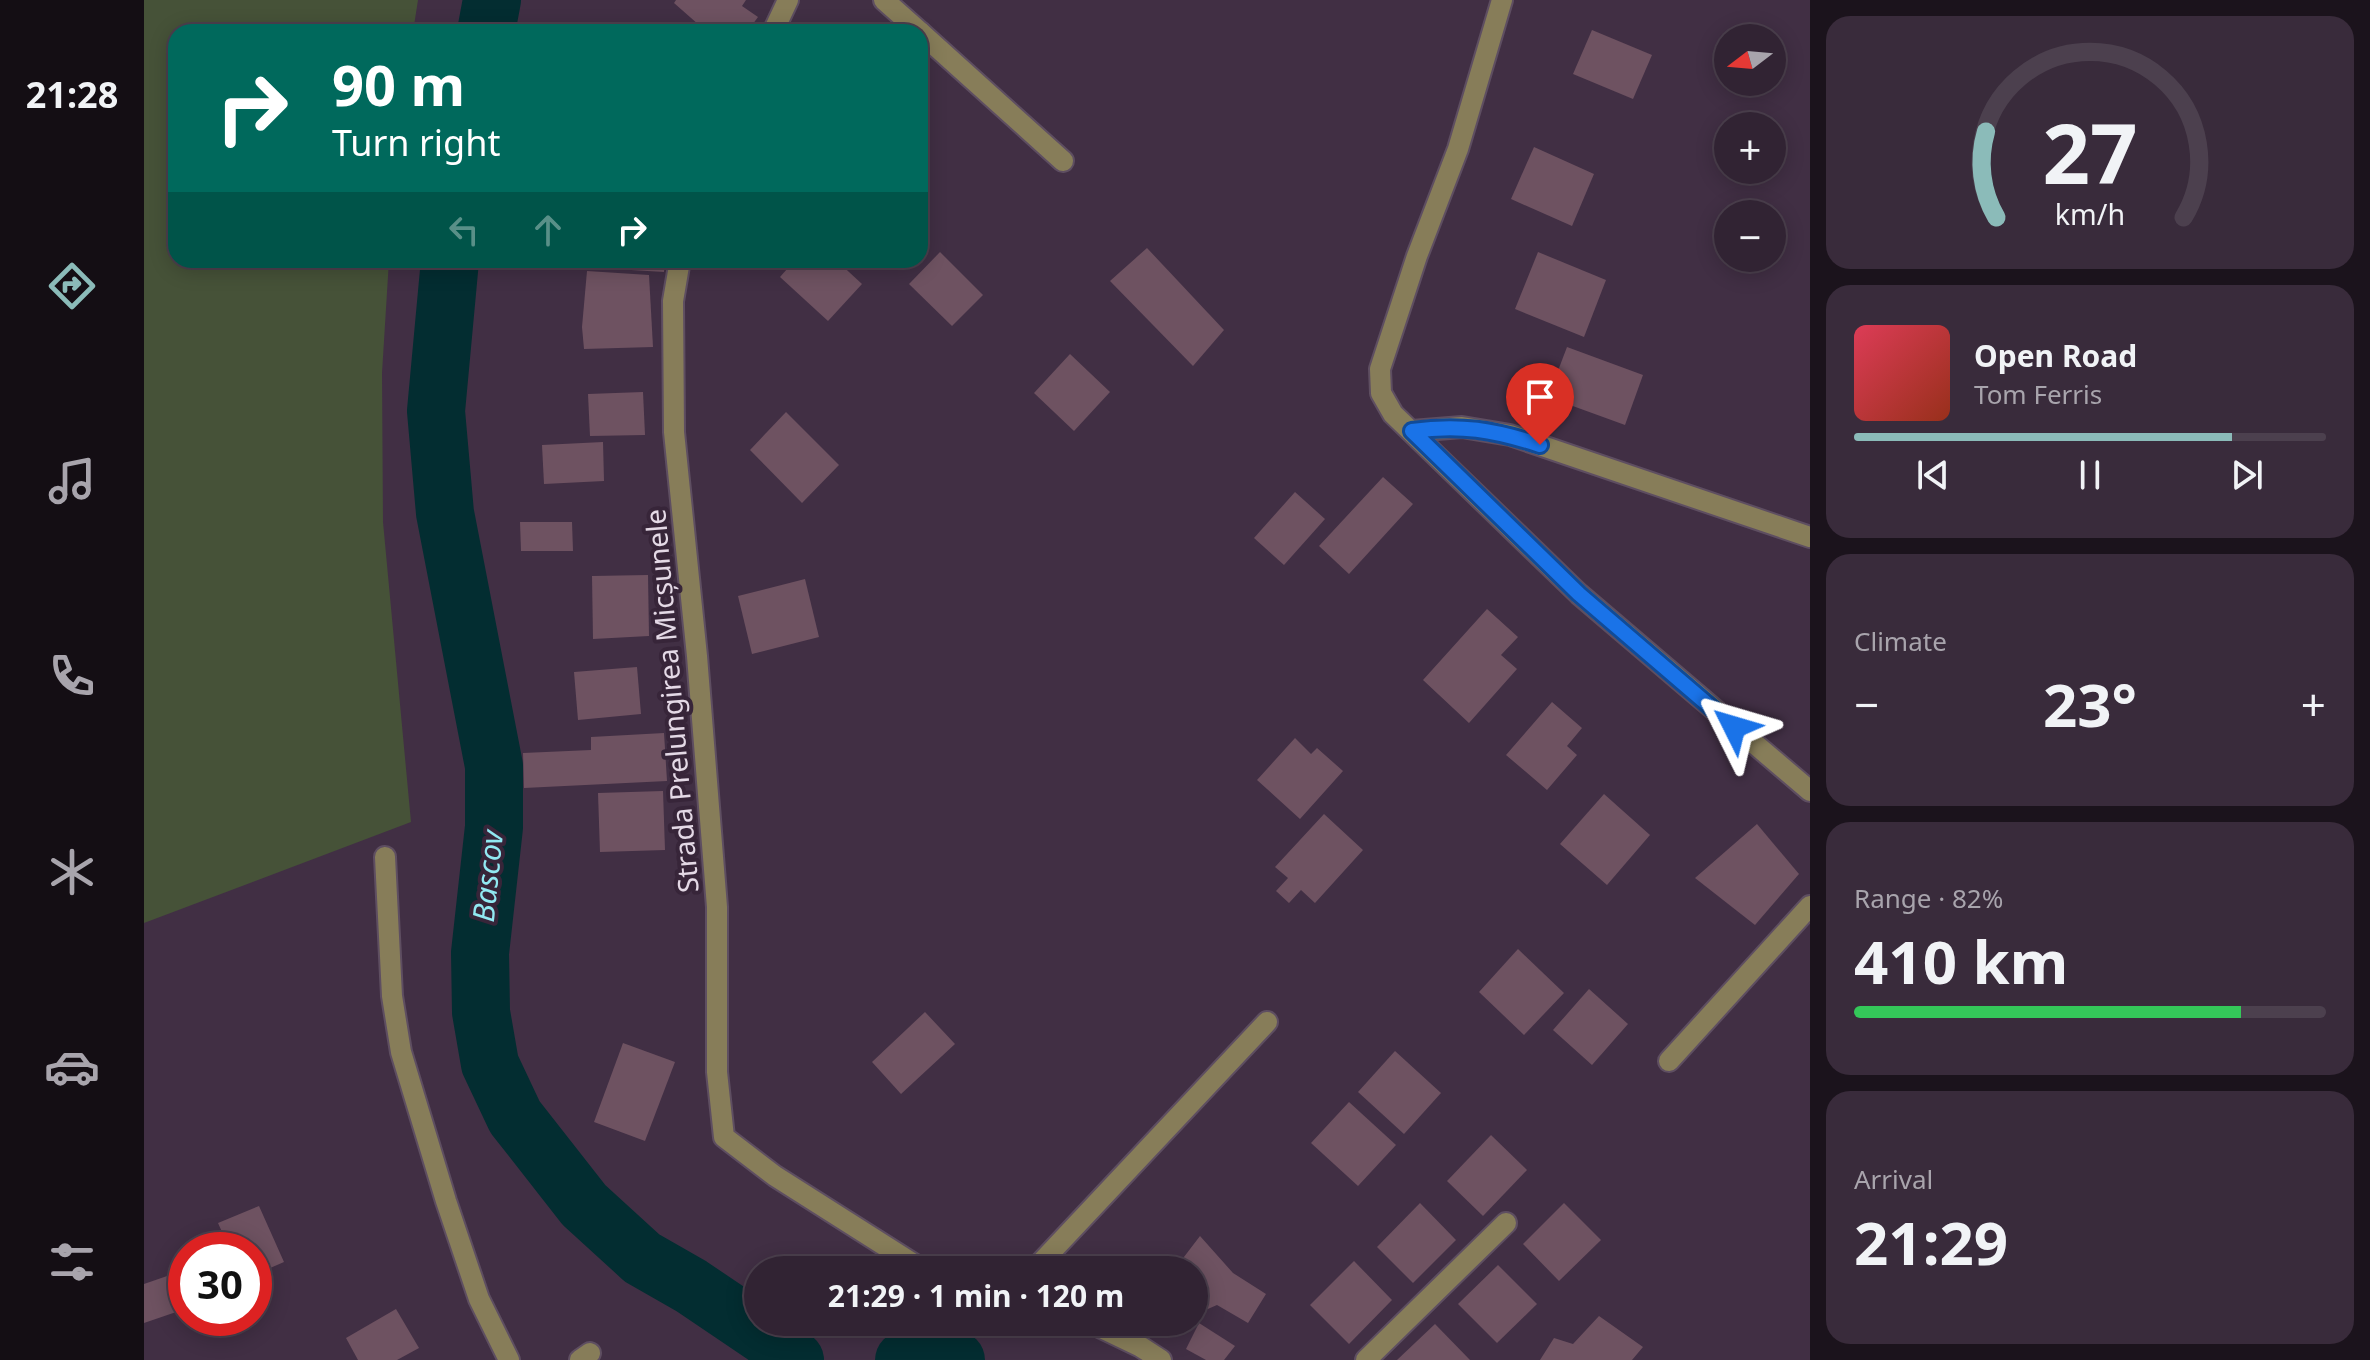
<!DOCTYPE html>
<html lang="en">
<head>
<meta charset="utf-8">
<style>
  :root { --surface:#312333; --page:#392b3b; --text:#f1f3f6; --muted:#a8a4ac; --line:#4c404e; --accent:#8bbbb9 }
  body { margin:0; font-family:"Noto Sans",sans-serif; background:var(--page); color:var(--text); height:100vh; display:flex; flex-direction:column; font-size:30px; white-space:nowrap }
  * { box-sizing:border-box; margin:0 }
  p { font-size:26px; color:var(--muted) }
  .icon { flex:none; width:44px; height:44px; fill:none; stroke:currentColor; stroke-width:2; stroke-linecap:round; stroke-linejoin:round }
  .map { position:relative; flex:1; overflow:hidden }
  .drawer { display:flex; flex-direction:column; gap:16px; padding:16px; background:#1b131c; width:560px }
  .drawer>* { flex:none }
  .top-card { position:absolute; left:24px; top:24px; width:760px; height:244px; border-radius:24px; box-shadow:0 4px 20px #0003,0 0 0 2px var(--line); background:#00695c; color:#fff; overflow:hidden }
  .needle { width:52px; rotate:254deg }
  .controls { position:absolute; left:1570px; top:24px; display:grid; gap:16px }
  .controls a { display:grid; place-items:center; width:72px; height:72px; border-radius:50%; background:var(--surface); box-shadow:0 4px 20px #0003,0 0 0 2px var(--line); font-size:40px }
  .speed { position:absolute; left:24px; top:1232px; display:flex; gap:16px; font-size:40px; font-weight:700; text-align:center }
  .speed>* { display:grid; place-content:center; width:104px; height:104px; border-radius:50%; background:var(--surface); box-shadow:0 4px 20px #0003,0 0 0 2px var(--line); line-height:1 }
  .speed .limit { border:12px solid #d22; background:#fff; color:#111 }
  .pin { position:absolute; display:grid; place-items:center; width:68px; height:68px; color:#fff; margin:-82px -34px; border-radius:50% 50% 50% 0; rotate:-45deg; box-shadow:0 0 8px #0007 }
  .pin .icon { rotate:45deg }
  .me { position:absolute; width:88px; margin:-44px; rotate:310deg; stroke-linejoin:round; filter:drop-shadow(0 0 6px #0008) }
  .turn { display:flex; align-items:center; gap:28px; height:168px; padding:0 32px; font-size:36px }
  .turn .icon { width:104px; height:104px; stroke-width:2.5 }
  .turn b { display:block; font-size:56px; line-height:68px }
  .lanes { display:flex; align-items:center; height:76px; padding:0 32px; background:#0003; justify-content:center; gap:40px; direction:ltr }
  .lanes .off { opacity:.35 }
  .big { font-size:60px; font-weight:700; line-height:1.1 }
  .drawer .tile { flex:1; display:flex; flex-direction:column; justify-content:center; gap:12px; min-width:0; padding:0 28px; border-radius:24px; background:var(--page) }
  .drawer .dial { align-items:center; gap:0 }
  .dial svg { height:208px; overflow:visible; fill:none; stroke:var(--line); stroke-width:7; stroke-linecap:round; text-anchor:middle }
  .dial text { fill:var(--text); stroke:none }
  .song { display:flex; align-items:center; gap:24px }
  .cover { width:96px; height:96px; border-radius:12px; background:linear-gradient(135deg,hsl(350 70% 55%),hsl(10 70% 35%)) }
  .played { height:8px; border-radius:4px; background:linear-gradient(90deg,var(--accent) 80%,var(--line) 80%) }
  .keys { display:flex; justify-content:space-around; direction:ltr }
  .heat { display:flex; justify-content:space-between; align-items:center; font-size:44px; direction:ltr }
  .charge { height:12px; border-radius:6px; background:linear-gradient(90deg,#34c759 82%,var(--line) 0) }
  .trip { position:absolute; left:600px; top:1256px; width:464px; height:80px; border-radius:40px; background:var(--surface); box-shadow:0 4px 20px #0003,0 0 0 2px var(--line); font-weight:700; line-height:80px; text-align:center }
  main { display:flex; flex:1; min-height:0 }
  .tabs { display:flex; flex-direction:column; width:144px; justify-content:space-around; align-items:center; background:#140e14; color:var(--muted) }
  .tabs .icon { width:56px; height:56px }
  .tabs .current { color:var(--accent) }
  .tabs b { font-size:36px; color:var(--text) }
  .map>svg:first-child { display:block }
</style>
</head>
<body>
<main>
<nav class="tabs">
<b>21:28</b>
<svg class="icon current" aria-label="directions" viewBox="0 0 24 24"><path d="M12 3l9 9-9 9-9-9zM9 14v-3h6M13 9l2 2-2 2"/></svg>
<svg class="icon" aria-label="music" viewBox="0 0 24 24"><path d="M9 18V5l10-2v13"/><circle cx="6" cy="18" r="3"/><circle cx="16" cy="16" r="3"/></svg>
<svg class="icon" aria-label="phone" viewBox="0 0 24 24"><path d="M5 4h4l2 5-3 2q2 4 5 5l2-3 5 2v4C11 20 4 13 5 4z"/></svg>
<svg class="icon" aria-label="climate" viewBox="0 0 24 24"><path d="M12 3v18M4 7l16 10M4 17L20 7"/></svg>
<svg class="icon" aria-label="car" viewBox="0 0 24 24"><path d="M5 17H2v-5l4-1 3-4h7l3 4 3 1v5h-3M9 17h6M6 11h13"/><circle cx="7" cy="17" r="2"/><circle cx="17" cy="17" r="2"/></svg>
<svg class="icon" aria-label="filters" viewBox="0 0 24 24"><path d="M4 7h16M4 17h16"/><circle cx="9" cy="7" r="2"/><circle cx="15" cy="17" r="2"/></svg>
</nav>
<div class="map">
<svg width="1666" height="1360" viewBox="0 0 1666 1360">
  <rect width="100%" height="100%" fill="#412f44"/>
  <path fill="#465238" d="M0,0H274L269,32H32V260H245L238,373L239,522L267,822L0,923Z"/>
  <g fill="none" stroke-linecap="round" stroke-linejoin="round">
    <g stroke="#032d31" stroke-width="58">
      <path d="M342,32L348,0"/>
      <path d="M306,260L292,411L301,513L350,766V827L336,953L337,1012L346,1064L371,1117L440,1205L498,1258L547,1286L621,1336L651,1360"/>
      <path d="M760,1360H812"/>
    </g>
  </g>
  <g fill="#6e5261">
    <path d="M532,0H602L598,6L614,17L603,32H563L530,3Z"/>
    <path d="M1448,30L1508,55L1489,99L1429,74Z"/>
    <path d="M1390,147L1450,174L1428,226L1367,199Z"/>
    <path d="M1003,248L1080,330L1049,366L966,281Z"/>
    <path d="M796,252L839,295L808,326L765,284Z"/>
    <path d="M1394,252L1462,280L1440,337L1371,309Z"/>
    <path d="M454,260H521L520,272L454,268Z"/>
    <path d="M651,260H692L718,284L684,321L636,277Z"/>
    <path d="M443,271L505,275L509,347L440,349L438,327Z"/>
    <path d="M1423,347L1499,375L1481,425L1404,397Z"/>
    <path d="M926,354L966,392L930,431L890,393Z"/>
    <path d="M499,392L501,435L446,436L444,394Z"/>
    <path d="M642,412L695,465L658,503L606,450Z"/>
    <path d="M459,442L460,481L400,484L398,445Z"/>
    <path d="M1239,477L1269,504L1205,574L1175,546Z"/>
    <path d="M1151,492L1181,519L1140,565L1110,538Z"/>
    <path d="M376,522H428L429,551H377Z"/>
    <path d="M504,575L505,636L449,639L448,576Z"/>
    <path d="M661,579L675,637L608,654L594,596Z"/>
    <path d="M1343,609L1374,637L1357,655L1373,669L1325,723L1279,680Z"/>
    <path d="M493,667L497,714L434,720L430,672Z"/>
    <path d="M1408,702L1438,728L1423,746L1433,755L1403,790L1362,755Z"/>
    <path d="M520,733L523,781L380,788L379,753L447,750V737Z"/>
    <path d="M1151,738L1167,754L1173,748L1199,771L1156,819L1113,780Z"/>
    <path d="M519,791L521,850L456,852L454,793Z"/>
    <path d="M1460,794L1506,835L1463,885L1416,844Z"/>
    <path d="M1180,814L1219,850L1171,903L1157,890L1145,903L1132,891L1144,878L1131,867Z"/>
    <path d="M1613,824L1655,874L1611,925L1551,878Z"/>
    <path d="M1374,949L1420,993L1380,1035L1335,992Z"/>
    <path d="M1445,989L1484,1024L1448,1065L1409,1030Z"/>
    <path d="M781,1012L811,1044L757,1094L728,1062Z"/>
    <path d="M479,1043L531,1062L501,1141L450,1122Z"/>
    <path d="M1251,1051L1297,1093L1260,1134L1214,1092Z"/>
    <path d="M1205,1102L1252,1145L1214,1186L1167,1143Z"/>
    <path d="M1347,1135L1383,1170L1339,1216L1303,1181Z"/>
    <path d="M1276,1203L1312,1240L1269,1283L1233,1247Z"/>
    <path d="M1420,1203L1457,1240L1415,1281L1379,1244Z"/>
    <path d="M115,1206L140,1262L110,1275V1250H86L74,1223Z"/>
    <path d="M1056,1236L1089,1273L1122,1294L1104,1323L1073,1305L1050,1315V1270H1030Z"/>
    <path d="M1210,1261L1248,1300L1205,1344L1166,1305Z"/>
    <path d="M1354,1265L1393,1304L1353,1343L1314,1304Z"/>
    <path d="M26,1275L38,1310L0,1323V1284Z"/>
    <path d="M252,1309L275,1348L253,1360H214L202,1338Z"/>
    <path d="M1455,1316L1499,1347L1488,1360H1396L1410,1338L1429,1344Z"/>
    <path d="M1055,1323L1091,1346L1080,1360H1062L1042,1349Z"/>
    <path d="M1291,1324L1326,1360H1253Z"/>
  </g>
  <g fill="none" stroke-linecap="round" stroke-linejoin="round">
    <defs>
      <g id="minor">
        <path d="M740,0L776,32"/>
        <path d="M1358,0L1314,149L1273,256L1236,369L1237,393L1249,414L1435,594L1666,791"/>
        <path d="M629,32L644,0"/>
        <path d="M776,32L919,161"/>
        <path d="M536,260L529,301L530,432L553,656L573,907V1072L580,1137L631,1176L779,1270"/>
        <path d="M1268,431L1318,427L1366,435L1666,537"/>
        <path d="M241,857L248,996L257,1052L302,1201L335,1299L365,1360"/>
        <path d="M1525,1061L1666,906"/>
        <path d="M890,1270L1123,1022"/>
        <path d="M945,1322L997,1347L1017,1360"/>
        <path d="M436,1360L446,1353"/>
        <path d="M1222,1360L1362,1223"/>
      </g>
    </defs>
    <use href="#minor" stroke="#5e4e61" stroke-width="24"/>
    <use href="#minor" stroke="#877d59" stroke-width="20"/>
  </g>
  <g fill="none" stroke-linecap="round" stroke-linejoin="round">
    <defs>
      <path id="route" d="M1396,445C1350,430 1316,424 1268,431L1435,594L1590,727"/>
    </defs>
    <use href="#route" stroke="#114b97" stroke-width="20"/>
    <use href="#route" stroke="#1a73e8" stroke-width="14"/>
  </g>
  <g text-anchor="middle" dominant-baseline="central" stroke-width="8" stroke-linejoin="round" paint-order="stroke">
    <g font-size="28" fill="#e4d9e6" stroke="#372539">
      <text transform="translate(527 701) rotate(-95)">Strada Prelungirea Micșunele</text>
    </g>
    <g font-size="30" font-style="italic" fill="#91e9f2" stroke="#372539">
      <text transform="translate(343 876) rotate(-84)">Bascov</text>
    </g>
  </g>
</svg>
<div class="controls">
<a><svg class="needle" viewBox="-14 -14 28 28"><path d="M0-13l5 13h-10z" fill="#e53935"/><path d="M0 13l5-13h-10z" fill="#a8a4ac"/></svg></a>
<a>+</a>
<a>−</a>
</div>
<div class="speed"><div class="limit">30</div></div>
<div class="pin" style="left:1396px;top:445px;background:#d93025"><svg class="icon" aria-label="arrive" viewBox="0 0 24 24"><path d="M6 21V4h12l-3 4 3 4H6"/></svg></div>
<svg class="me" style="left:1590px;top:727px" viewBox="-20 -20 40 40"><path d="M0-17L14 15 0 8-14 15z" fill="#1a73e8" stroke="#fff" stroke-width="4"/></svg>
<div class="trip">21:29 · 1 min · 120 m</div>
<div class="top-card">
<div class="turn"><svg class="icon" aria-label="right" viewBox="0 0 24 24"><path d="M7 20v-9h11M14 6l5 5-5 5"/></svg><div><b>90 m</b>Turn right</div></div>
<div class="lanes"><svg class="icon off" aria-label="left" viewBox="0 0 24 24"><path d="M17 20v-9H6M10 6l-5 5 5 5"/></svg><svg class="icon off" aria-label="ahead" viewBox="0 0 24 24"><path d="M12 20V5M6 11l6-6 6 6"/></svg><svg class="icon" aria-label="right" viewBox="0 0 24 24"><path d="M7 20v-9h11M14 6l5 5-5 5"/></svg></div>
</div>
</div>
<section class="drawer">
<div class="tile dial"><svg viewBox="0 0 100 80">
<path d="M14 69A42 42 0 1 1 86 69"/>
<path d="M14 69A42 42 0 0 1 10 36" stroke="#8bbbb9"/>
<text x="50" y="56" font-size="32" font-weight="700">27</text>
<text x="50" y="72" font-size="11">km/h</text>
</svg></div>
<div class="tile">
<div class="song"><i class="cover"></i><div><b>Open Road</b><p>Tom Ferris</p></div></div>
<div class="played"></div>
<div class="keys"><svg class="icon" aria-label="previous" viewBox="0 0 24 24"><path d="M18 5L8 12l10 7zM5 5v14"/></svg><svg class="icon" aria-label="pause" viewBox="0 0 24 24"><path d="M8 5v14M16 5v14"/></svg><svg class="icon" aria-label="next" viewBox="0 0 24 24"><path d="M6 5l10 7-10 7zM19 5v14"/></svg></div>
</div>
<div class="tile"><p>Climate</p>
<div class="heat"><a>−</a><b class="big">23°</b><a>+</a></div>
</div>
<div class="tile"><p>Range · 82%</p><b class="big">410 km</b><div class="charge"></div></div>
<div class="tile"><p>Arrival</p><b class="big">21:29</b></div>
</section>
</main>
</body>
</html>
